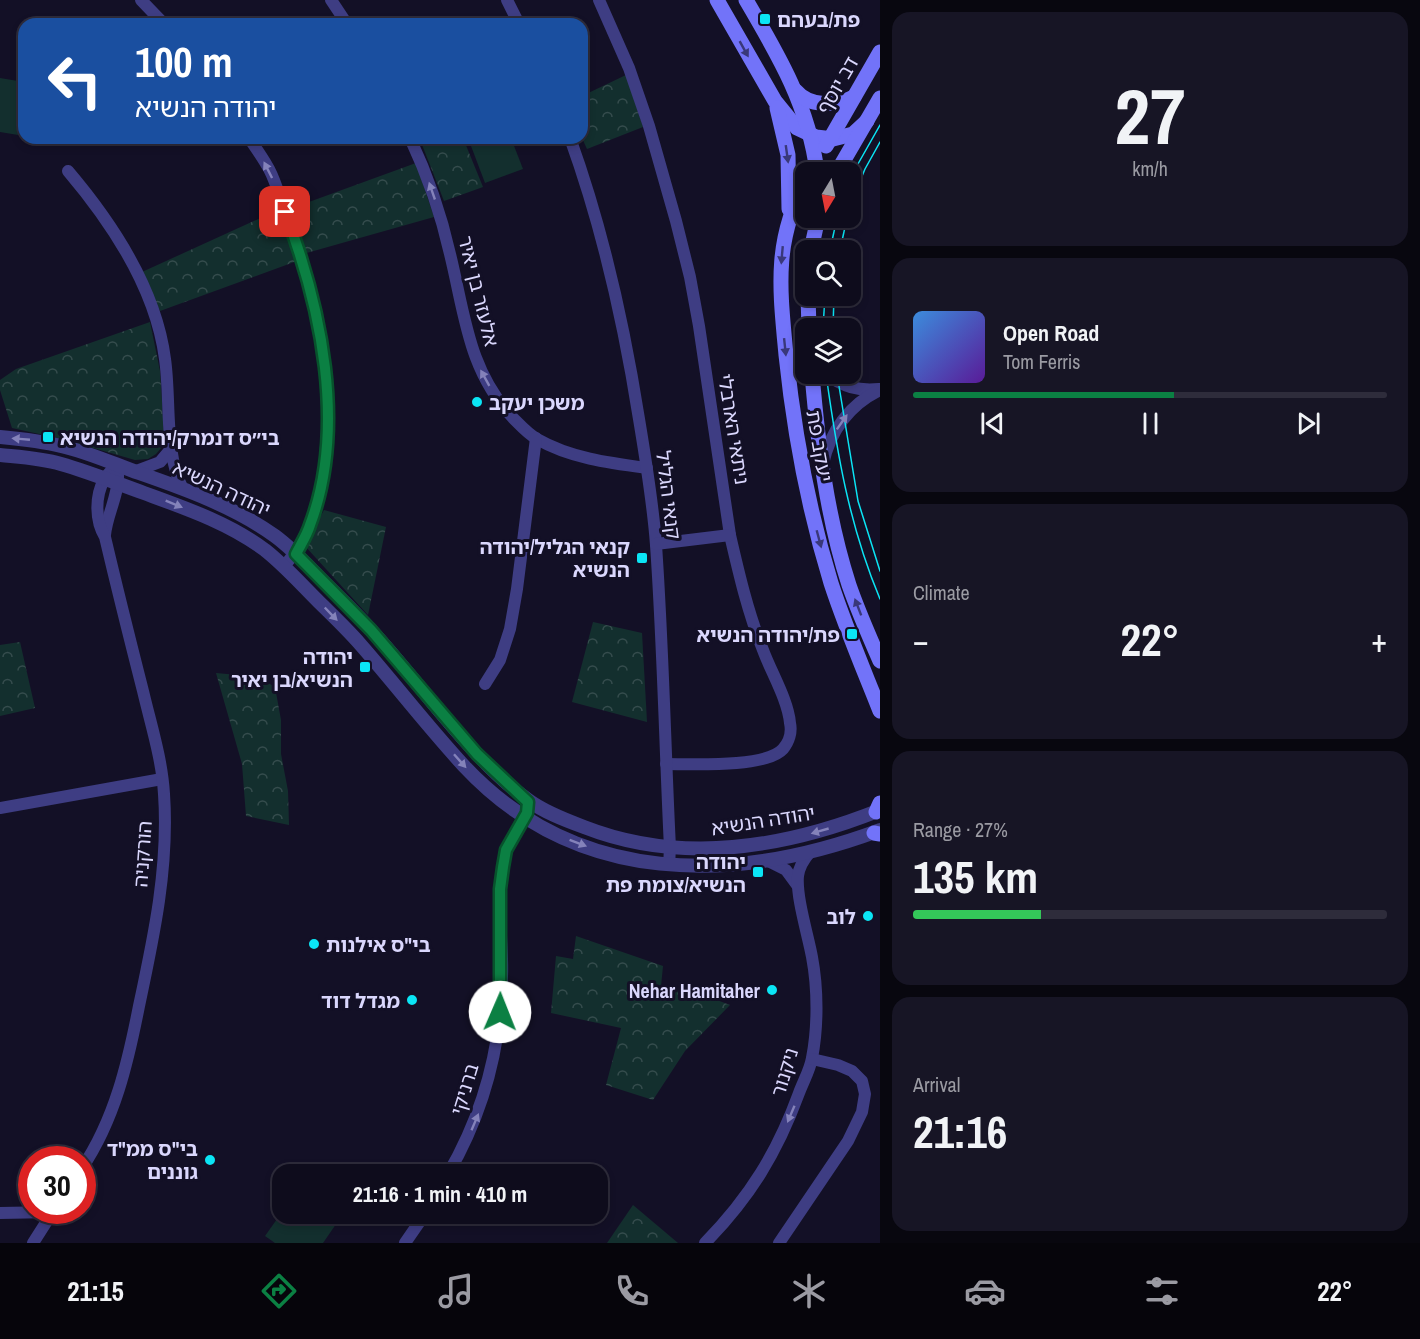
<!DOCTYPE html>
<html lang="en">
<head>
<meta charset="utf-8">
<style>
  :root { --surface:#0e0c1c; --page:#171525; --text:#f1f3f6; --muted:#9b9ba3; --line:#2e2c3b; --accent:#0b8043 }
  body { margin:0; font-family:"Archivo Narrow","Noto Sans Hebrew",sans-serif; background:var(--page); color:var(--text); height:100vh; display:flex; flex-direction:column; font-size:22px; white-space:nowrap }
  * { box-sizing:border-box; margin:0 }
  p { font-size:20px; color:var(--muted) }
  .icon { flex:none; width:33px; height:33px; fill:none; stroke:currentColor; stroke-width:2; stroke-linecap:round; stroke-linejoin:round }
  .map { position:relative; flex:1; overflow:hidden }
  .panel { display:flex; flex-direction:column; gap:12px; padding:12px; background:#08070f; width:540px }
  .panel>* { flex:none }
  .hud { position:absolute; left:18px; top:18px; width:570px; height:126px; border-radius:18px; box-shadow:0 3px 9px #0003,0 0 0 2px var(--line); background:#1a4fa0; color:#fff; overflow:hidden }
  .needle { width:39px; rotate:190deg }
  .tools { position:absolute; left:795px; top:162px; display:grid; gap:12px }
  .tools a { display:grid; place-items:center; width:66px; height:66px; border-radius:12px; background:var(--surface); box-shadow:0 3px 9px #0003,0 0 0 2px var(--line); font-size:30px }
  .speed { position:absolute; left:18px; top:1146px; display:flex; gap:12px; font-size:30px; font-weight:700; text-align:center }
  .speed>* { display:grid; place-content:center; width:78px; height:78px; border-radius:50%; background:var(--surface); box-shadow:0 3px 9px #0003,0 0 0 2px var(--line); line-height:1 }
  .speed .limit { border:9px solid #d22; background:#fff; color:#111 }
  .pin { position:absolute; display:grid; place-items:center; width:51px; height:51px; color:#fff; margin:-26px; border-radius:12px; box-shadow:0 3px 9px #0006 }
  .me { position:absolute; width:66px; margin:-33px; rotate:1deg; stroke-linejoin:round; filter:drop-shadow(0 0 4px #0008) }
  .turn { display:flex; align-items:center; gap:21px; height:126px; padding:0 18px; font-size:27px }
  .turn .icon { width:78px; height:78px; stroke-width:2.5 }
  .turn b { display:block; font-size:42px; line-height:51px }
  .big { font-size:45px; font-weight:800; line-height:1.1 }
  .panel .widget { flex:1; display:flex; flex-direction:column; justify-content:center; gap:9px; min-width:0; padding:0 21px; border-radius:18px; background:var(--page) }
  .panel .dial { align-items:center; gap:0 }
  .dial b { font-size:78px; line-height:1 }
  .song { display:flex; align-items:center; gap:18px }
  .cover { width:72px; height:72px; border-radius:9px; background:linear-gradient(135deg,hsl(210 70% 55%),hsl(270 70% 35%)) }
  .played { height:6px; border-radius:3px; background:linear-gradient(90deg,var(--accent) 55%,var(--line) 55%) }
  .keys { display:flex; justify-content:space-around; direction:ltr }
  .heat { display:flex; justify-content:space-between; align-items:center; font-size:33px; direction:ltr }
  .charge { height:9px; border-radius:4px; background:linear-gradient(90deg,#34c759 27%,var(--line) 0) }
  .trip { position:absolute; left:272px; top:1164px; width:336px; height:60px; border-radius:18px; background:var(--surface); box-shadow:0 3px 9px #0003,0 0 0 2px var(--line); font-weight:800; line-height:60px; text-align:center }
  .tab-bar { display:flex; height:96px; justify-content:space-around; align-items:center; background:#06050b; color:var(--muted) }
  .tab-bar .icon { width:42px; height:42px }
  .tab-bar .on { color:var(--accent) }
  .tab-bar b { font-size:27px; color:var(--text) }
  main { display:flex; flex:1; min-height:0 }
  .map>svg:first-child { display:block }
</style>
</head>
<body>
<main>
<div class="map">
<svg width="880" height="1243" viewBox="0 0 880 1243">
  <defs>
    <pattern id="forest-crowns" width="20" height="18" patternUnits="userSpaceOnUse" patternTransform="scale(1.5)"><rect width="20" height="18" fill="#132f2e"/><path d="M2 6a3 3 0 1 1 6 0M12 15a3 3 0 1 1 6 0" fill="none" stroke="#354c4d"/></pattern>
  </defs>
  <rect width="100%" height="100%" fill="#131026"/>
  <g fill="#132f2e">
    <path d="M0,78L24,82V136L0,132Z"/>
    <path d="M468,138H511L523,169L485,183Z"/>
    <path d="M282,1212V1214H343L323,1243H275L265,1236Z"/>
  </g>
  <g fill="url(#forest-crowns)">
    <path d="M626,75L643,127L587,149L582,138V96Z"/>
    <path d="M432,138H463L483,187L444,201L421,142Z"/>
    <path d="M416,163L434,217L303,254L287,210Z"/>
    <path d="M278,210L297,261L160,311L142,272Z"/>
    <path d="M150,322L160,371L164,432L161,448L156,454L148,459L135,460L62,439L12,428L0,390V380L16,369Z"/>
    <path d="M324,510L386,527L368,615L305,546Z"/>
    <path d="M593,622L642,633L647,722L572,702Z"/>
    <path d="M20,642L35,708L0,716V645Z"/>
    <path d="M216,673L258,677L275,687L281,720V754L288,791L289,825L246,816L242,764Z"/>
    <path d="M576,936L663,966L661,986L693,991L730,1005L685,1051L653,1100L606,1085L621,1028L551,1013L556,956L573,959Z"/>
    <path d="M633,1205L678,1243H607Z"/>
  </g>
  <g fill="none" stroke-linecap="round" stroke-linejoin="round">
    <g stroke="#3e3d83" stroke-width="12">
      <path d="M141,0L164,24"/>
      <path d="M331,0L347,24"/>
      <path d="M507,0L519,24"/>
      <path d="M599,0L629,68L649,126L676,221L690,277L699,326L730,535C739,574 748,613 763,650C771,672 788,700 790,723C792,732 789,742 783,749C766,768 691,764 666,764"/>
      <path d="M249,138C256,148 263,158 269,169C276,182 280,198 285,212C296,240 305,269 313,299C332,374 340,506 284,566"/>
      <path d="M410,138C428,176 441,214 450,254C465,315 468,370 513,418C520,425 528,434 537,439C570,458 609,463 647,468"/>
      <path d="M570,138C603,229 624,324 639,419C646,461 653,503 656,545C663,645 665,747 670,848L669,865"/>
      <path d="M68,171C113,224 156,289 165,359C171,400 164,454 183,489"/>
      <path d="M826,374C843,387 858,391 879,389"/>
      <path d="M823,464C830,431 850,404 880,390"/>
      <path d="M136,471L160,462L171,449"/>
      <path d="M105,535C107,514 119,495 118,474"/>
      <path d="M656,544L730,535"/>
      <path d="M485,684L500,660L510,629L517,589L536,438"/>
      <path d="M0,808L162,779"/>
      <path d="M768,861L786,870L797,885"/>
      <path d="M82,1168C115,1119 128,1062 139,1006C154,936 169,866 164,794C162,759 151,725 143,691C130,640 117,588 105,537C95,521 95,496 104,480C107,474 113,469 117,465"/>
      <path d="M448,1174C487,1107 504,1037 502,959C501,929 498,897 503,867C505,857 507,846 513,837C520,825 530,815 528,800"/>
      <path d="M0,1213L53,1212"/>
      <path d="M33,1243L54,1210"/>
      <path d="M405,1243L425,1214"/>
      <path d="M705,1243C750,1197 777,1153 799,1093C803,1082 810,1070 812,1058C818,1027 818,989 812,957C808,935 796,897 798,876C799,867 804,859 810,852"/>
      <path d="M779,1243L848,1141L862,1112L865,1094L862,1081L852,1071L838,1065L812,1059"/>
    </g>
    <g stroke="#3e3d83" stroke-width="14">
      <path d="M0,437C21,439 41,441 61,446C88,452 114,464 139,473C185,489 235,507 275,536C294,550 310,568 327,585C342,600 357,614 371,630C408,670 440,715 478,755C493,771 510,787 528,800C544,812 565,820 584,827C681,865 785,848 880,810"/>
      <path d="M0,455C20,457 41,458 61,464C89,472 116,483 144,493C185,508 229,523 265,550C284,565 300,583 317,600C331,614 347,629 360,644C395,684 428,727 464,766C577,887 735,884 880,830"/>
    </g>
    <g stroke="#7273f9" stroke-width="15">
      <path d="M717,0L775,101L797,128L816,137L833,139L853,134L867,121"/>
      <path d="M746,0C779,56 809,107 817,172"/>
      <path d="M796,91C809,107 836,106 854,97"/>
      <path d="M777,108L788,155L789,209"/>
      <path d="M826,146L880,52"/>
      <path d="M837,172L880,98"/>
      <path d="M806,181C773,241 780,290 786,355C794,432 808,508 831,583C845,626 863,668 880,711"/>
      <path d="M811,250L818,218"/>
      <path d="M808,296L809,328"/>
      <path d="M812,374C818,445 827,517 849,585C858,611 869,636 880,661"/>
      <path d="M876,812L880,803"/>
      <path d="M874,833L880,834"/>
    </g>
    <g stroke="#0be5f5" stroke-width="1.5">
      <path d="M850,178L880,125"/>
      <path d="M850,205L865,169L880,142"/>
      <path d="M830,250L837,218"/>
      <path d="M840,250L847,218"/>
      <path d="M823,328L825,296"/>
      <path d="M833,328L834,296"/>
      <path d="M826,374C837,453 849,525 880,599"/>
      <path d="M837,374L858,501L880,571"/>
    </g>
  </g>
  <defs><path id="oneway-solid" d="M-6-.8H1V-3.2L6.5 0L1 3.2V.8H-6Z" transform="scale(1.5)"/></defs>
  <g fill="#39387a">
    <use href="#oneway-solid" transform="translate(744 49) rotate(61)"/>
    <use href="#oneway-solid" transform="translate(787 154) rotate(82)"/>
    <use href="#oneway-solid" transform="translate(782 255) rotate(95)"/>
    <use href="#oneway-solid" transform="translate(785 347) rotate(84)"/>
    <use href="#oneway-solid" transform="translate(819 539) rotate(75)"/>
    <use href="#oneway-solid" transform="translate(858 607) rotate(-111)"/>
  </g>
  <g fill="#8482ba">
    <use href="#oneway-solid" transform="translate(268 170) rotate(-117)"/>
    <use href="#oneway-solid" transform="translate(432 191) rotate(-109)"/>
    <use href="#oneway-solid" transform="translate(485 378) rotate(-119)"/>
    <use href="#oneway-solid" transform="translate(842 422) rotate(-55)"/>
    <use href="#oneway-solid" transform="translate(21 439) rotate(-175)"/>
    <use href="#oneway-solid" transform="translate(174 504) rotate(22)"/>
    <use href="#oneway-solid" transform="translate(331 614) rotate(46)"/>
    <use href="#oneway-solid" transform="translate(460 761) rotate(48)"/>
    <use href="#oneway-solid" transform="translate(820 831) rotate(164)"/>
    <use href="#oneway-solid" transform="translate(578 843) rotate(21)"/>
    <use href="#oneway-solid" transform="translate(791 1114) rotate(113)"/>
    <use href="#oneway-solid" transform="translate(475 1122) rotate(-67)"/>
  </g>
  <g fill="none" stroke-linecap="round" stroke-linejoin="round">
    <defs>
      <path id="route" d="M285,212C321,306 347,427 310,525C307,535 301,544 296,554L371,630L477,754L528,802L527,813L506,850L503,867L500,889V1012"/>
    </defs>
    <use href="#route" stroke="#07532c" stroke-width="15"/>
    <use href="#route" stroke="#0b8043" stroke-width="10"/>
  </g>
  <g fill="#0be5f5" stroke="#131026" stroke-width="2">
    <rect x="759" y="13" width="12" height="12" rx="3"/>
    <circle cx="477" cy="402" r="6"/>
    <rect x="42" y="431" width="12" height="12" rx="3"/>
    <rect x="636" y="552" width="12" height="12" rx="3"/>
    <rect x="846" y="628" width="12" height="12" rx="3"/>
    <rect x="359" y="661" width="12" height="12" rx="3"/>
    <rect x="752" y="866" width="12" height="12" rx="3"/>
    <circle cx="868" cy="916" r="6"/>
    <circle cx="314" cy="944" r="6"/>
    <circle cx="772" cy="990" r="6"/>
    <circle cx="412" cy="1000" r="6"/>
    <circle cx="210" cy="1160" r="6"/>
  </g>
  <g text-anchor="middle" dominant-baseline="central" stroke-width="6" stroke-linejoin="round" paint-order="stroke">
    <g font-size="20" font-weight="bold" fill="#dad7fd" stroke="#131026" text-anchor="end">
      <text x="777" y="19" text-anchor="start">פת/בעהם</text>
      <text x="489" y="402" text-anchor="start">משכן יעקב</text>
      <text x="60" y="437" text-anchor="start">בי״ס דנמרק/יהודה הנשיא</text>
      <text x="630" y="546">קנאי הגליל/יהודה<tspan x="630" dy="23">הנשיא</tspan></text>
      <text x="840" y="634">פת/יהודה הנשיא</text>
      <text x="353" y="656">יהודה<tspan x="353" dy="23">הנשיא/בן יאיר</tspan></text>
      <text x="746" y="861">יהודה<tspan x="746" dy="23">הנשיא/צומת פת</tspan></text>
      <text x="856" y="916">לוב</text>
      <text x="326" y="944" text-anchor="start">בי"ס אילנות</text>
      <text x="760" y="990">Nehar Hamitaher</text>
      <text x="400" y="1000">מגדל דוד</text>
      <text x="198" y="1148">בי"ס ממ"ד<tspan x="198" dy="23">גוננים</tspan></text>
    </g>
    <g font-size="20" fill="#dad7fd" stroke="#131026">
      <text transform="translate(837 85) rotate(-60)">דב יוסף</text>
      <text transform="translate(479 291) rotate(76)">אלעזר בן יאיר</text>
      <text transform="translate(734 429) rotate(81)">ניתאי הארבלי</text>
      <text transform="translate(820 446) rotate(80)">יעקב פת</text>
      <text transform="translate(222 488) rotate(25)">יהודה הנשיא</text>
      <text transform="translate(669 495) rotate(83)">קנאי הגליל</text>
      <text transform="translate(763 820) rotate(-9)">יהודה הנשיא</text>
      <text transform="translate(142 854) rotate(-86)">הורקניה</text>
      <text transform="translate(784 1072) rotate(-73)">ניקנור</text>
      <text transform="translate(464 1089) rotate(-73)">ברניקי</text>
    </g>
  </g>
</svg>
<div class="tools">
<a><svg class="needle" viewBox="-14 -14 28 28"><path d="M0-13l5 13h-10z" fill="#e53935"/><path d="M0 13l5-13h-10z" fill="#9b9ba3"/></svg></a>
<a><svg class="icon" aria-label="search" viewBox="0 0 24 24"><circle cx="10" cy="10" r="6"/><path d="M15 15l6 6"/></svg></a>
<a><svg class="icon" aria-label="layers" viewBox="0 0 24 24"><path d="M12 4l9 5-9 5-9-5zM3 14l9 5 9-5"/></svg></a>
</div>
<div class="speed"><div class="limit">30</div></div>
<div class="pin" style="left:285px;top:212px;background:#d93025"><svg class="icon" aria-label="arrive" viewBox="0 0 24 24"><path d="M6 21V4h12l-3 4 3 4H6"/></svg></div>
<svg class="me" style="left:500px;top:1012px" viewBox="-20 -20 40 40"><circle r="19" fill="#fff"/><path d="M0-13L10 11 0 6-10 11z" fill="#0b8043"/></svg>
<div class="trip">21:16 · 1 min · 410 m</div>
<div class="hud">
<div class="turn"><svg class="icon" aria-label="left" viewBox="0 0 24 24"><path d="M17 20v-9H6M10 6l-5 5 5 5"/></svg><div><b>100 m</b>יהודה הנשיא</div></div>
</div>
</div>
<section class="panel">
<div class="widget dial"><b>27</b><p>km/h</p></div>
<div class="widget">
<div class="song"><i class="cover"></i><div><b>Open Road</b><p>Tom Ferris</p></div></div>
<div class="played"></div>
<div class="keys"><svg class="icon" aria-label="previous" viewBox="0 0 24 24"><path d="M18 5L8 12l10 7zM5 5v14"/></svg><svg class="icon" aria-label="pause" viewBox="0 0 24 24"><path d="M8 5v14M16 5v14"/></svg><svg class="icon" aria-label="next" viewBox="0 0 24 24"><path d="M6 5l10 7-10 7zM19 5v14"/></svg></div>
</div>
<div class="widget"><p>Climate</p>
<div class="heat"><a>−</a><b class="big">22°</b><a>+</a></div>
</div>
<div class="widget"><p>Range · 27%</p><b class="big">135 km</b><div class="charge"></div></div>
<div class="widget"><p>Arrival</p><b class="big">21:16</b></div>
</section>
</main>
<nav class="tab-bar">
<b>21:15</b>
<svg class="icon on" aria-label="directions" viewBox="0 0 24 24"><path d="M12 3l9 9-9 9-9-9zM9 14v-3h6M13 9l2 2-2 2"/></svg>
<svg class="icon" aria-label="music" viewBox="0 0 24 24"><path d="M9 18V5l10-2v13"/><circle cx="6" cy="18" r="3"/><circle cx="16" cy="16" r="3"/></svg>
<svg class="icon" aria-label="phone" viewBox="0 0 24 24"><path d="M5 4h4l2 5-3 2q2 4 5 5l2-3 5 2v4C11 20 4 13 5 4z"/></svg>
<svg class="icon" aria-label="climate" viewBox="0 0 24 24"><path d="M12 3v18M4 7l16 10M4 17L20 7"/></svg>
<svg class="icon" aria-label="car" viewBox="0 0 24 24"><path d="M5 17H2v-5l4-1 3-4h7l3 4 3 1v5h-3M9 17h6M6 11h13"/><circle cx="7" cy="17" r="2"/><circle cx="17" cy="17" r="2"/></svg>
<svg class="icon" aria-label="filters" viewBox="0 0 24 24"><path d="M4 7h16M4 17h16"/><circle cx="9" cy="7" r="2"/><circle cx="15" cy="17" r="2"/></svg>
<b>22°</b>
</nav>
</body>
</html>
